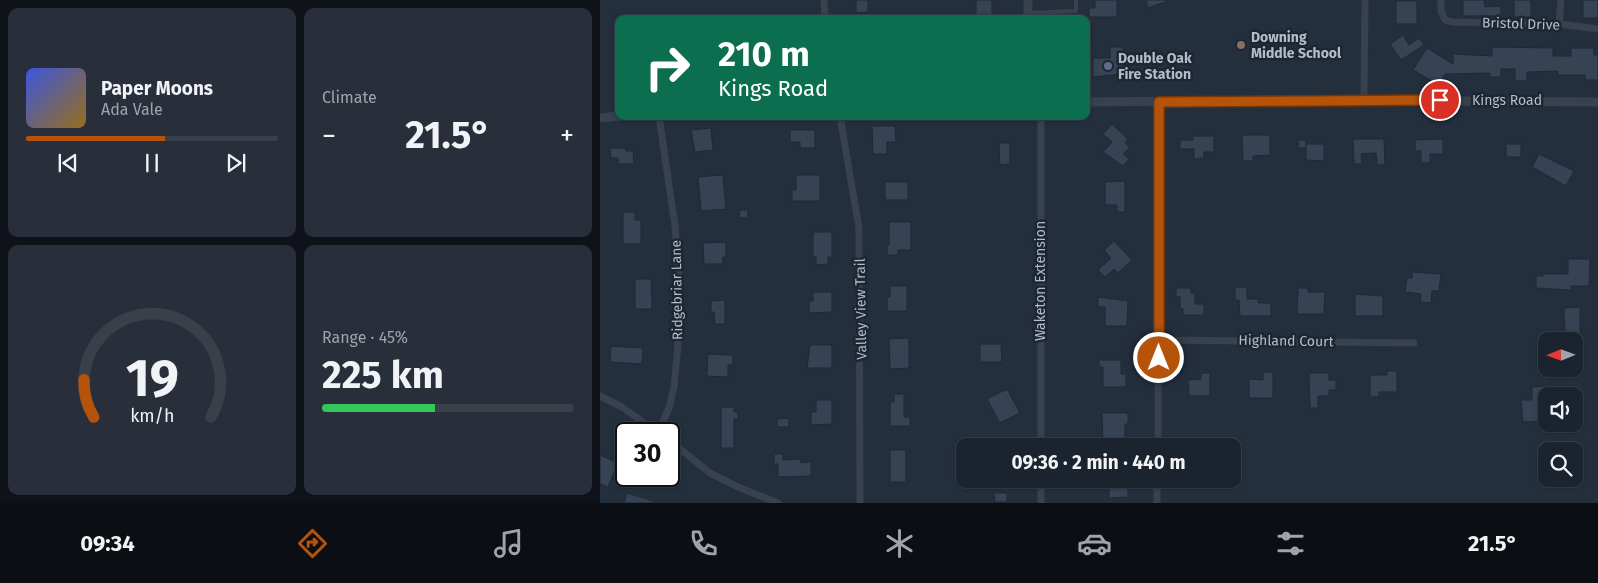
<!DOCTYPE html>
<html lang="en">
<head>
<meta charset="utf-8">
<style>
  :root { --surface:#1b232e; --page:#282f3a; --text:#f1f3f6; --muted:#a0a4aa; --line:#39404a; --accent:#b45309 }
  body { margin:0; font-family:"Fira Sans",sans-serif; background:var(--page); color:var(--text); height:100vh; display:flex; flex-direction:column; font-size:19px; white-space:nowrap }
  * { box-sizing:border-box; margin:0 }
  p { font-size:16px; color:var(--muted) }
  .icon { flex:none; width:28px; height:28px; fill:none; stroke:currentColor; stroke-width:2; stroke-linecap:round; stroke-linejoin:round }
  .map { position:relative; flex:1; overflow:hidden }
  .side { display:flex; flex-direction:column; gap:8px; padding:8px; background:#0f1319; width:600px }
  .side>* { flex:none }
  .guide { position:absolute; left:15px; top:15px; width:475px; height:105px; border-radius:10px; box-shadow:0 1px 4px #0004,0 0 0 1px var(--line); background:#0b6e4f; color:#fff; overflow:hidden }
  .needle { width:32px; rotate:269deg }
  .tools { position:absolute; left:938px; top:332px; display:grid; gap:10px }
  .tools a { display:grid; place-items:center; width:45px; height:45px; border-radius:10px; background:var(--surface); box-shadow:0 1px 4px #0004,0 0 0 1px var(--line); font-size:25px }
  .speed { position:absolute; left:15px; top:422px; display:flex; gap:10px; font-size:25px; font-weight:700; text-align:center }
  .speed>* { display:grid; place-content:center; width:65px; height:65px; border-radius:50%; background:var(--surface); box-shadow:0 1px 4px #0004,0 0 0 1px var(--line); line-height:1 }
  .speed .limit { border:2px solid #111; border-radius:8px; background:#fff; color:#111 }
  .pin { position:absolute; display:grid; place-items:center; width:42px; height:42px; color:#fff; margin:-21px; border:2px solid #fff; border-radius:50%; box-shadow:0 1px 5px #0007 }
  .me { position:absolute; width:55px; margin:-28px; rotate:0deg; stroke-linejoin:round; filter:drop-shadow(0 0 4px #0008) }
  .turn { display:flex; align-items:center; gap:18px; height:105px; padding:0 20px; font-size:22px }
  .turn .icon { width:65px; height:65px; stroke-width:2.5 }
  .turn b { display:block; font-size:35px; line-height:42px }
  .big { font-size:38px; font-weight:700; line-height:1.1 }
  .side .widget { flex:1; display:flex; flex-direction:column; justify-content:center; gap:8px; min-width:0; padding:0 18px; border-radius:10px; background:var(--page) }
  .side .dial { align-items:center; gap:0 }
  .dial svg { height:130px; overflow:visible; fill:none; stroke:var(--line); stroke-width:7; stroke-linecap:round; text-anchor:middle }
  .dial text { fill:var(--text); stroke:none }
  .song { display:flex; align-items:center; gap:15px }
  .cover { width:60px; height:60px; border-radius:8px; background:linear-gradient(135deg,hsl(230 70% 55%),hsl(40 70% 35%)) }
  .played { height:5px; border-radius:2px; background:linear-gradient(90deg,var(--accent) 55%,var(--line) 55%) }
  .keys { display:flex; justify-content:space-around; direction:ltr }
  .heat { display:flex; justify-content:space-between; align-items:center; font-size:28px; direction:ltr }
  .charge { height:8px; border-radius:4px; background:linear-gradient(90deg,#34c759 45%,var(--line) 0) }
  .side .tiles { flex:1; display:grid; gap:8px; grid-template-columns:repeat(2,1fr) }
  .trip { position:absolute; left:356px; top:438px; width:285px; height:50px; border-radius:10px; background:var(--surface); box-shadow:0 1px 4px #0004,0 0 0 1px var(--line); font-weight:700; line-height:50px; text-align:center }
  .dock { display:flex; height:80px; justify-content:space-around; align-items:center; background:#0b0e12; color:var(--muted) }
  .dock .icon { width:35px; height:35px }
  .dock .active { color:var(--accent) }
  .dock b { font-size:22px; color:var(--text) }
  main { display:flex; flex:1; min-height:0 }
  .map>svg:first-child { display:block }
</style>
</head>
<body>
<main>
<section class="side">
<div class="tiles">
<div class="widget">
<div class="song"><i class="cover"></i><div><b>Paper Moons</b><p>Ada Vale</p></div></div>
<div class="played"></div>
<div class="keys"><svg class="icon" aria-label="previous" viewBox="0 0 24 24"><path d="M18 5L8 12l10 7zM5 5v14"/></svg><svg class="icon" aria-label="pause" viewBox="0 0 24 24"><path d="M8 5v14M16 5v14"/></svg><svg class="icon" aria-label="next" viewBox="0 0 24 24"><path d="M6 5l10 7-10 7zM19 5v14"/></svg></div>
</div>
<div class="widget"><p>Climate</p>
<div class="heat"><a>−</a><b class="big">21.5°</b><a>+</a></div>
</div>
<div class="widget dial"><svg viewBox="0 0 100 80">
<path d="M14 69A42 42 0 1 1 86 69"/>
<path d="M14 69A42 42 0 0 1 8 46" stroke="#b45309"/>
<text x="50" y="56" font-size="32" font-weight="700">19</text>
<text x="50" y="72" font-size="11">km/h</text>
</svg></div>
<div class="widget"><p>Range · 45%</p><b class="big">225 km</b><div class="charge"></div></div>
</div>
</section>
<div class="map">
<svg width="998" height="503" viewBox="0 0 998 503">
  <rect width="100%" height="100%" fill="#242f3e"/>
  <path fill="#263c3f" d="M486,22H491L492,98H486Z"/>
  <g fill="#364354" stroke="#1f2835">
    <path d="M256,0H268V12L256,13Z"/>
    <rect x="376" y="0" width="16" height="16"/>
    <path d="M495,0H517V17H489V8H495Z"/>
    <path d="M546,0H567L568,1L548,8Z"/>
    <path d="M863,0H884L885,7L901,6V16H863Z"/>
    <rect x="914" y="0" width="17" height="17"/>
    <rect x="983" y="0" width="15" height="18"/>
    <rect x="796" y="1" width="21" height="23"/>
    <path d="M803,35L809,45L819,38L824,45L801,60L790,44Z"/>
    <path d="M510,47H523V74L493,77V58H510Z"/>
    <path d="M892,47L953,48V56H971V48H994V55H998V80H985V75H958V71L927,72V81H915V69H901V77H889L890,73L845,74L839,85L813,70L827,48L853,64V54L892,56Z"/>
    <path d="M512,124L528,139L525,143L530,147L523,154L529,159L523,166L503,152L512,142L503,134Z"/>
    <path d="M272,126H295L296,142H287V154H273Z"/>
    <path d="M111,128L113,150L95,152L91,130Z"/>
    <path d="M190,130H215V148H200V142H190Z"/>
    <path d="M642,135H670V155L653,156V161H643Z"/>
    <path d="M593,136H614V152H604V158L594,159V149H580V140H593Z"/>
    <path d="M753,139H784L785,165H777L776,153L761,154L762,164H754Z"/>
    <path d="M843,139V154H830V163H821V151H815V140Z"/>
    <rect x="698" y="140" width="8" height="8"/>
    <path d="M399,143H410V164L400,165Z"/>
    <path d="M706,144H724V161L706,160Z"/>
    <rect x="906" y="144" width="15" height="13"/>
    <path d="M10,148H26V151H33L34,164H18V158H11Z"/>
    <path d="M939,154L974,171L966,186L932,167Z"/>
    <path d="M123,175L126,209L101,211L98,177Z"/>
    <path d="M196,175H220V201H192V190H196Z"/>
    <path d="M525,181V212H517V205H505V182Z"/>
    <rect x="285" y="182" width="23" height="18"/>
    <path d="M139,210H148V218H140Z"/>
    <path d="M23,212H35V220H41V244H23Z"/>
    <path d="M289,222H311V250H298V255H287V245H289Z"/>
    <path d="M213,232H232V257H228V264L216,265V257H213Z"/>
    <path d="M514,241L532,260L518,273L514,269L505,277L498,270L511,258L504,250Z"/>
    <path d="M126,242V257H123V264H104L103,243Z"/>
    <path d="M968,259H990L989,286H971V290L936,288V276H943V274H968Z"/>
    <path d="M812,272L841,274L839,291H832L831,303L820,302L821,294L805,292L807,278H812Z"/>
    <path d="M35,279H51L52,309H35Z"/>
    <path d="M290,286H307V311H287V297H290Z"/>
    <path d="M635,287H647V299H658V303H671V316H640L639,300H635Z"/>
    <path d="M576,288H591V293H595V304H604V315H583V309H580V297H576Z"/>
    <path d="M698,288H708V292H725L724,314H697Z"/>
    <path d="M213,292H232V312L209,313V301H213Z"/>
    <path d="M755,294L783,296V316H755Z"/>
    <path d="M498,297L528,301L527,326H505V307H498Z"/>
    <path d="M125,300V324H115L114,312H111V301Z"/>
    <path d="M980,307V341H965L964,308Z"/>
    <path d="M309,338V368L290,369L289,339Z"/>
    <path d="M380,344H401L402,362H380Z"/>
    <path d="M210,345H232V368H207Z"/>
    <path d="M11,346L43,348L42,364L10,362Z"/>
    <path d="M108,354L133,355V365H128V377L107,376Z"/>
    <path d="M499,360H521V374H526V387H503V367H499Z"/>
    <path d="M787,371H797V392H779V397H770V375H787Z"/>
    <path d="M663,372H673V398H649V379L663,380Z"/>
    <path d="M601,373H610V396H589L588,380L601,379Z"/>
    <path d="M709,373H729V380H736V390H729V396H718V408H710Z"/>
    <path d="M945,386L946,421L923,422L921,400H932V387Z"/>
    <path d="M407,389L420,413L400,423L387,399Z"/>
    <path d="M294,394H304V417H310V426H290V402H294Z"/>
    <path d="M216,400H232V424L211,425V412H216Z"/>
    <path d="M121,407H134V412H138V419H134V448H121Z"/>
    <path d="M502,413H528V424H525V442H503Z"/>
    <path d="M189,418V427H177V419Z"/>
    <rect x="290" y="450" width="16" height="32"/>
    <path d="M174,454H183V460L201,459V463L211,462V476L178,477V464H174Z"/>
    <path d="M0,455L18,463L8,487L0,484Z"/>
    <path d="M509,479H528V497L509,498Z"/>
    <path d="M27,493L53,501V503H24Z"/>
    <path d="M394,493H407V502H395Z"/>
  </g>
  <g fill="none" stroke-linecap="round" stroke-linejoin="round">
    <path stroke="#38414e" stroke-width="4" d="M428,13L476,11V0"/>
    <g stroke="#38414e" stroke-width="7">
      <path d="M224,0L225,19"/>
      <path d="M841,0V11L845,20L852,22L959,24L998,29"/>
      <path d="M959,24L961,0"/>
      <path d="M764,100L765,0"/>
      <path d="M240,116L259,228L260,503"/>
      <path d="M441,116V446"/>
      <path d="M559,340L814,343"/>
      <path d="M0,396L22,407L60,434"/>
      <path d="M58,432L69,408L74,387L78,344L79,275L75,226L59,116"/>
      <path d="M69,440L110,473L138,487L178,503"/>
      <path d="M558,446L559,102"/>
      <path d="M441,479V503"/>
      <path d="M557,503V479"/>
    </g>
    <g stroke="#38414e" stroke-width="9">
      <path d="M428,19V0"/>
      <path d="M486,102L689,100L998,102"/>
      <path d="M0,118L19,116"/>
    </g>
  </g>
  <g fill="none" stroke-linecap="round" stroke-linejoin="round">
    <defs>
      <path id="route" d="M559,358V102L840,100"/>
    </defs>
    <use href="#route" stroke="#753606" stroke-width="12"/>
    <use href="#route" stroke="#b45309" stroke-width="9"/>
  </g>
  <circle fill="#8d6e63" stroke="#1d2633" stroke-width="2" cx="641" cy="45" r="5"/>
  <circle fill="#5c6f8a" stroke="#1d2633" stroke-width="2" cx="508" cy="66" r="5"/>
  <g text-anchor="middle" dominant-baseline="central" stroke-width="5" stroke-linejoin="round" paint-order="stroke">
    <g font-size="14" fill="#b4bcc9" stroke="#1d2633">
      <text transform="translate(921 24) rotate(2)">Bristol Drive</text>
      <text x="907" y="100">Kings Road</text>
      <text transform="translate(440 281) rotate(-90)">Waketon Extension</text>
      <text transform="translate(77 290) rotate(-91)">Ridgebriar Lane</text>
      <text transform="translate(261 309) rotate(-91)">Valley View Trail</text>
      <text transform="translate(686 341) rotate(1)">Highland Court</text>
    </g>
    <g font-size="14" font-weight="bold" fill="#b4bcc9" stroke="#1d2633" text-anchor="start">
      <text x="651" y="37">Downing<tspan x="651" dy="16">Middle School</tspan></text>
      <text x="518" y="58">Double Oak<tspan x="518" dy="16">Fire Station</tspan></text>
    </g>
  </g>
</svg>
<div class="tools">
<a><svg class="needle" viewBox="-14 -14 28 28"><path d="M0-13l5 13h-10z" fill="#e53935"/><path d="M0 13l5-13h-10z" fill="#a0a4aa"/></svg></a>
<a><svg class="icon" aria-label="sound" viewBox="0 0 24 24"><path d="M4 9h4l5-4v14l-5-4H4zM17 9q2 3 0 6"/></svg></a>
<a><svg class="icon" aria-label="search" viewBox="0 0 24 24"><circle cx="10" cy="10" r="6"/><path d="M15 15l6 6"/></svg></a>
</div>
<div class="speed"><div class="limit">30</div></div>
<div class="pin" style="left:840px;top:100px;background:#d93025"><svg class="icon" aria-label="arrive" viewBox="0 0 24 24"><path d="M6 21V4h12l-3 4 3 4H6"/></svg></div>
<svg class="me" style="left:559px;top:358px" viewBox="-20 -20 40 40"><circle r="17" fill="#b45309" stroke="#fff" stroke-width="3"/><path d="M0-11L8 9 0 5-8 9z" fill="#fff"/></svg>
<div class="trip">09:36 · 2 min · 440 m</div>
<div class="guide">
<div class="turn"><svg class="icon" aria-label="right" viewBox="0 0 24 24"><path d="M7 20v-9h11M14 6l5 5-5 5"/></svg><div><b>210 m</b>Kings Road</div></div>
</div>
</div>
</main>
<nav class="dock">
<b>09:34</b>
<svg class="icon active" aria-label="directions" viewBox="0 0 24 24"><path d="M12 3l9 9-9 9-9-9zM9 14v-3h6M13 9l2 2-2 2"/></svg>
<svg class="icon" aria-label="music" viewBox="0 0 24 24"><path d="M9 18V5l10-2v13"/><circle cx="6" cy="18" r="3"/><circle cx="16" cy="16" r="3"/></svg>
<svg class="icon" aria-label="phone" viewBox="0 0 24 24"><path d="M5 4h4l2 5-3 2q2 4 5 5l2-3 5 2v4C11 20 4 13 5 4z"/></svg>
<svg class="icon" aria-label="climate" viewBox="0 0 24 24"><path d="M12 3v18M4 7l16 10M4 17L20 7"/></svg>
<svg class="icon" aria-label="car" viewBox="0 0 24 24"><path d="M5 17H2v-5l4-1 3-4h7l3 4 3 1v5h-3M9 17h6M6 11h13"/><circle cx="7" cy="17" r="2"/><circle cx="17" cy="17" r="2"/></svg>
<svg class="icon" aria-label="filters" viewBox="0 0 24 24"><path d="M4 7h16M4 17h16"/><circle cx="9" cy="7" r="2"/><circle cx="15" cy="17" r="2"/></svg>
<b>21.5°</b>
</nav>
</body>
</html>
